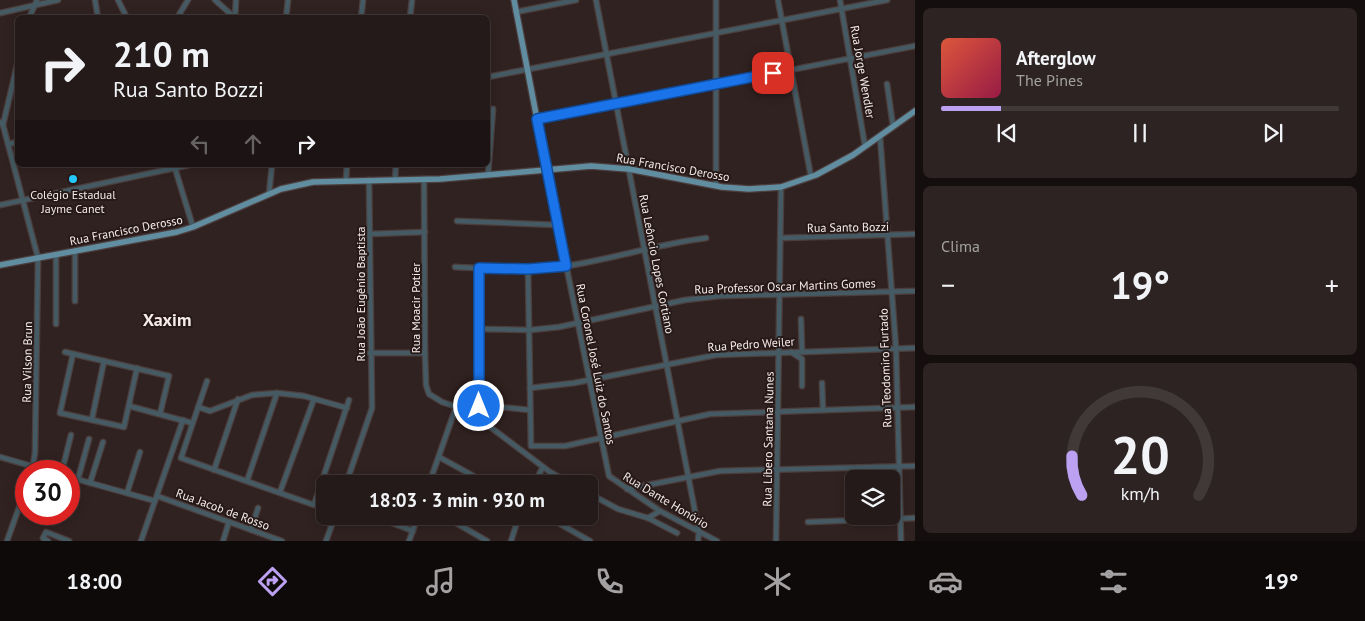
<!DOCTYPE html>
<html lang="pt">
<head>
<meta charset="utf-8">
<style>
  :root { --surface:#241a19; --page:#2c2322; --text:#f1f3f6; --muted:#a3a1a2; --line:#413838; --accent:#bca0f2 }
  body { margin:0; font-family:"PT Sans",sans-serif; background:var(--page); color:var(--text); height:100vh; display:flex; flex-direction:column; font-size:19px; white-space:nowrap }
  * { box-sizing:border-box; margin:0 }
  p { font-size:16px; color:var(--muted) }
  .icon { flex:none; width:28px; height:28px; fill:none; stroke:currentColor; stroke-width:2; stroke-linecap:round; stroke-linejoin:round }
  .map { position:relative; flex:1; overflow:hidden }
  .drawer { display:flex; flex-direction:column; gap:8px; padding:8px; background:#140e0e; width:450px }
  .drawer>* { flex:none }
  .banner { position:absolute; left:15px; top:15px; width:475px; height:152px; border-radius:8px; box-shadow:0 2px 12px #0003,0 0 0 1px var(--line); background:#241a19; color:var(--text); overflow:hidden }
  .buttons { position:absolute; left:845px; top:470px; display:grid; gap:10px }
  .buttons a { display:grid; place-items:center; width:55px; height:55px; border-radius:8px; background:var(--surface); box-shadow:0 2px 12px #0003,0 0 0 1px var(--line); font-size:25px }
  .speed { position:absolute; left:15px; top:460px; display:flex; gap:10px; font-size:25px; font-weight:700; text-align:center }
  .speed>* { display:grid; place-content:center; width:65px; height:65px; border-radius:50%; background:var(--surface); box-shadow:0 2px 12px #0003,0 0 0 1px var(--line); line-height:1 }
  .speed .limit { border:8px solid #d22; background:#fff; color:#111 }
  .pin { position:absolute; display:grid; place-items:center; width:42px; height:42px; color:#fff; margin:-21px; border-radius:10px; box-shadow:0 2px 8px #0006 }
  .me { position:absolute; width:55px; margin:-28px; rotate:0deg; stroke-linejoin:round; filter:drop-shadow(0 0 4px #0008) }
  .turn { display:flex; align-items:center; gap:18px; height:105px; padding:0 15px; font-size:22px }
  .turn .icon { width:65px; height:65px; stroke-width:2.5 }
  .turn b { display:block; font-size:35px; line-height:42px }
  .lanes { display:flex; align-items:center; height:48px; padding:0 15px; background:#0003; justify-content:center; gap:25px; direction:ltr }
  .lanes .off { opacity:.35 }
  .big { font-size:38px; font-weight:600; line-height:1.1 }
  .drawer .card { flex:1; display:flex; flex-direction:column; justify-content:center; gap:8px; min-width:0; padding:0 18px; border-radius:8px; background:var(--page) }
  .drawer .dial { align-items:center; gap:0 }
  .dial svg { height:130px; overflow:visible; fill:none; stroke:var(--line); stroke-width:7; stroke-linecap:round; text-anchor:middle }
  .dial text { fill:var(--text); stroke:none }
  .song { display:flex; align-items:center; gap:15px }
  .cover { width:60px; height:60px; border-radius:8px; background:linear-gradient(135deg,hsl(10 70% 55%),hsl(340 70% 35%)) }
  .played { height:5px; border-radius:2px; background:linear-gradient(90deg,var(--accent) 15%,var(--line) 15%) }
  .keys { display:flex; justify-content:space-around; direction:ltr }
  .heat { display:flex; justify-content:space-between; align-items:center; font-size:28px; direction:ltr }
  .trip { position:absolute; left:316px; top:475px; width:282px; height:50px; border-radius:8px; background:var(--surface); box-shadow:0 2px 12px #0003,0 0 0 1px var(--line); font-weight:600; line-height:50px; text-align:center }
  .tab-bar { display:flex; height:80px; justify-content:space-around; align-items:center; background:#0e0a0a; color:var(--muted) }
  .tab-bar .icon { width:35px; height:35px }
  .tab-bar .on { color:var(--accent) }
  .tab-bar b { font-size:22px; color:var(--text) }
  main { display:flex; flex:1; min-height:0 }
  .map>svg:first-child { display:block }
</style>
</head>
<body>
<main>
<div class="map">
<svg width="915" height="541" viewBox="0 0 915 541">
  <rect width="100%" height="100%" fill="#302221"/>
  <g fill="none" stroke-linecap="round" stroke-linejoin="round">
    <defs>
      <g id="minor">
        <path d="M95,0L98,18"/>
        <path d="M118,0L127,18"/>
        <path d="M215,0L235,18"/>
        <path d="M596,0L699,532L698,541"/>
        <path d="M778,0L811,177"/>
        <path d="M840,0L865,146"/>
        <path d="M516,12L576,0"/>
        <path d="M0,13L58,0"/>
        <path d="M29,18L37,0"/>
        <path d="M177,18L188,0"/>
        <path d="M235,18L236,0"/>
        <path d="M286,18L288,0"/>
        <path d="M361,18L363,0"/>
        <path d="M410,18L412,0"/>
        <path d="M488,77L887,0"/>
        <path d="M887,84L893,126"/>
        <path d="M537,119L915,46"/>
        <path d="M0,122L3,125L38,258L35,453L32,471"/>
        <path d="M3,125L18,61"/>
        <path d="M880,136L896,348L901,541"/>
        <path d="M8,144L18,142"/>
        <path d="M174,165L193,227"/>
        <path d="M547,171L609,476L660,511L717,541"/>
        <path d="M488,175L493,109"/>
        <path d="M395,179L396,165"/>
        <path d="M424,179L425,353L426,385L429,394L442,402L469,411L550,472L572,484"/>
        <path d="M346,180L347,165"/>
        <path d="M716,186V0"/>
        <path d="M269,194L272,165"/>
        <path d="M0,205L189,165"/>
        <path d="M457,221L558,225"/>
        <path d="M370,234L425,232"/>
        <path d="M781,238L915,234"/>
        <path d="M56,255V324"/>
        <path d="M455,267C491,268 530,272 566,266C613,259 658,244 706,238"/>
        <path d="M479,268V405"/>
        <path d="M528,269L531,446H565L710,414L915,407"/>
        <path d="M75,301V251"/>
        <path d="M801,319L802,351"/>
        <path d="M479,329L530,330L559,327L685,300L720,296L915,291"/>
        <path d="M65,352L169,376L160,414"/>
        <path d="M791,352L802,359V386"/>
        <path d="M370,353H425"/>
        <path d="M73,354L60,413L124,427L137,368"/>
        <path d="M207,381L181,458L314,505L349,400"/>
        <path d="M822,383L823,410"/>
        <path d="M530,388L574,383L716,355L915,348"/>
        <path d="M129,406L192,423"/>
        <path d="M198,407L210,411L252,395L277,393L304,396L347,408"/>
        <path d="M469,411L479,405L530,410"/>
        <path d="M92,419L104,361"/>
        <path d="M0,457L49,471"/>
        <path d="M439,457L488,484"/>
        <path d="M214,470L238,399"/>
        <path d="M62,471L71,435"/>
        <path d="M69,477L155,501"/>
        <path d="M78,479L89,439"/>
        <path d="M247,481L277,393"/>
        <path d="M90,483L103,442"/>
        <path d="M346,484L372,408L369,180"/>
        <path d="M429,484L456,407"/>
        <path d="M534,484L543,467"/>
        <path d="M627,489L720,471L915,466"/>
        <path d="M280,492L314,399"/>
        <path d="M127,493L140,452"/>
        <path d="M590,494L618,509L648,518L677,533"/>
        <path d="M157,496L282,541"/>
        <path d="M363,516L387,521L413,531"/>
        <path d="M444,516L487,541"/>
        <path d="M546,516L590,541"/>
        <path d="M648,518L660,511"/>
        <path d="M808,522L915,518"/>
        <path d="M251,530L258,508"/>
        <path d="M7,541L26,488"/>
        <path d="M48,541L43,538L46,532L69,541"/>
        <path d="M141,541L183,420"/>
        <path d="M223,541L229,522"/>
        <path d="M326,541L335,516"/>
        <path d="M409,541L418,516"/>
        <path d="M511,541L519,516"/>
        <path d="M776,541L781,187"/>
      </g>
      <g id="major">
        <path d="M514,0L547,171"/>
        <path d="M0,265L177,232L193,227L281,189L313,182L440,179L591,166L629,169L722,187L749,189L781,187L816,175L853,155L915,111"/>
      </g>
    </defs>
    <use href="#minor" stroke="#4c3e3d" stroke-width="7"/>
    <use href="#major" stroke="#4c3e3d" stroke-width="8"/>
    <use href="#minor" stroke="#455a63" stroke-width="4.5"/>
    <use href="#major" stroke="#618da1" stroke-width="5.5"/>
  </g>
  <g fill="none" stroke-linecap="round" stroke-linejoin="round">
    <defs>
      <path id="route" d="M479,406V268L528,269L566,266L537,119L773,73"/>
    </defs>
    <use href="#route" stroke="#114b97" stroke-width="12"/>
    <use href="#route" stroke="#1a73e8" stroke-width="9"/>
  </g>
  <circle fill="#27c8ff" stroke="#261917" stroke-width="2" cx="73" cy="179" r="5"/>
  <g text-anchor="middle" dominant-baseline="central" stroke-width="4" stroke-linejoin="round" paint-order="stroke">
    <g font-size="12" fill="#f5ebea" stroke="#261917">
      <text transform="translate(863 72) rotate(80)">Rua Jorge Wendler</text>
      <text transform="translate(673 167) rotate(10)">Rua Francisco Derosso</text>
      <text transform="translate(848 227) rotate(-1)">Rua Santo Bozzi</text>
      <text transform="translate(126 230) rotate(-11)">Rua Francisco Derosso</text>
      <text transform="translate(657 264) rotate(79)">Rua Leôncio Lopes Cortiano</text>
      <text transform="translate(785 286) rotate(-2)">Rua Professor Oscar Martins Gomes</text>
      <text transform="translate(360 294) rotate(-90)">Rua João Eugênio Baptista</text>
      <text transform="translate(415 308) rotate(-90)">Rua Moacir Potier</text>
      <text transform="translate(751 344) rotate(-4)">Rua Pedro Weiler</text>
      <text transform="translate(27 362) rotate(-89)">Rua Vilson Brun</text>
      <text transform="translate(596 364) rotate(79)">Rua Coronel José Luiz do Santos</text>
      <text transform="translate(885 368) rotate(-92)">Rua Teodomiro Furtado</text>
      <text transform="translate(768 439) rotate(-89)">Rua Líbero Santana Nunes</text>
      <text transform="translate(666 500) rotate(31)">Rua Dante Honório</text>
      <text transform="translate(223 509) rotate(20)">Rua Jacob de Rosso</text>
    </g>
    <g font-size="12" fill="#f5ebea" stroke="#261917">
      <text x="73" y="194">Colégio Estadual<tspan x="73" dy="14">Jayme Canet</tspan></text>
    </g>
    <g font-size="18" font-weight="bold" fill="#f5ebea" stroke="#261917">
      <text x="167" y="319">Xaxim</text>
    </g>
  </g>
</svg>
<div class="buttons">
<a><svg class="icon" aria-label="layers" viewBox="0 0 24 24"><path d="M12 4l9 5-9 5-9-5zM3 14l9 5 9-5"/></svg></a>
</div>
<div class="speed"><div class="limit">30</div></div>
<div class="pin" style="left:773px;top:73px;background:#d93025"><svg class="icon" aria-label="arrive" viewBox="0 0 24 24"><path d="M6 21V4h12l-3 4 3 4H6"/></svg></div>
<svg class="me" style="left:479px;top:406px" viewBox="-20 -20 40 40"><circle r="17" fill="#1a73e8" stroke="#fff" stroke-width="3"/><path d="M0-11L8 9 0 5-8 9z" fill="#fff"/></svg>
<div class="trip">18:03 · 3 min · 930 m</div>
<div class="banner">
<div class="turn"><svg class="icon" aria-label="right" viewBox="0 0 24 24"><path d="M7 20v-9h11M14 6l5 5-5 5"/></svg><div><b>210 m</b>Rua Santo Bozzi</div></div>
<div class="lanes"><svg class="icon off" aria-label="left" viewBox="0 0 24 24"><path d="M17 20v-9H6M10 6l-5 5 5 5"/></svg><svg class="icon off" aria-label="ahead" viewBox="0 0 24 24"><path d="M12 20V5M6 11l6-6 6 6"/></svg><svg class="icon" aria-label="right" viewBox="0 0 24 24"><path d="M7 20v-9h11M14 6l5 5-5 5"/></svg></div>
</div>
</div>
<section class="drawer">
<div class="card">
<div class="song"><i class="cover"></i><div><b>Afterglow</b><p>The Pines</p></div></div>
<div class="played"></div>
<div class="keys"><svg class="icon" aria-label="previous" viewBox="0 0 24 24"><path d="M18 5L8 12l10 7zM5 5v14"/></svg><svg class="icon" aria-label="pause" viewBox="0 0 24 24"><path d="M8 5v14M16 5v14"/></svg><svg class="icon" aria-label="next" viewBox="0 0 24 24"><path d="M6 5l10 7-10 7zM19 5v14"/></svg></div>
</div>
<div class="card"><p>Clima</p>
<div class="heat"><a>−</a><b class="big">19°</b><a>+</a></div>
</div>
<div class="card dial"><svg viewBox="0 0 100 80">
<path d="M14 69A42 42 0 1 1 86 69"/>
<path d="M14 69A42 42 0 0 1 8 45" stroke="#bca0f2"/>
<text x="50" y="56" font-size="32" font-weight="700">20</text>
<text x="50" y="72" font-size="11">km/h</text>
</svg></div>
</section>
</main>
<nav class="tab-bar">
<b>18:00</b>
<svg class="icon on" aria-label="directions" viewBox="0 0 24 24"><path d="M12 3l9 9-9 9-9-9zM9 14v-3h6M13 9l2 2-2 2"/></svg>
<svg class="icon" aria-label="music" viewBox="0 0 24 24"><path d="M9 18V5l10-2v13"/><circle cx="6" cy="18" r="3"/><circle cx="16" cy="16" r="3"/></svg>
<svg class="icon" aria-label="phone" viewBox="0 0 24 24"><path d="M5 4h4l2 5-3 2q2 4 5 5l2-3 5 2v4C11 20 4 13 5 4z"/></svg>
<svg class="icon" aria-label="climate" viewBox="0 0 24 24"><path d="M12 3v18M4 7l16 10M4 17L20 7"/></svg>
<svg class="icon" aria-label="car" viewBox="0 0 24 24"><path d="M5 17H2v-5l4-1 3-4h7l3 4 3 1v5h-3M9 17h6M6 11h13"/><circle cx="7" cy="17" r="2"/><circle cx="17" cy="17" r="2"/></svg>
<svg class="icon" aria-label="filters" viewBox="0 0 24 24"><path d="M4 7h16M4 17h16"/><circle cx="9" cy="7" r="2"/><circle cx="15" cy="17" r="2"/></svg>
<b>19°</b>
</nav>
</body>
</html>
